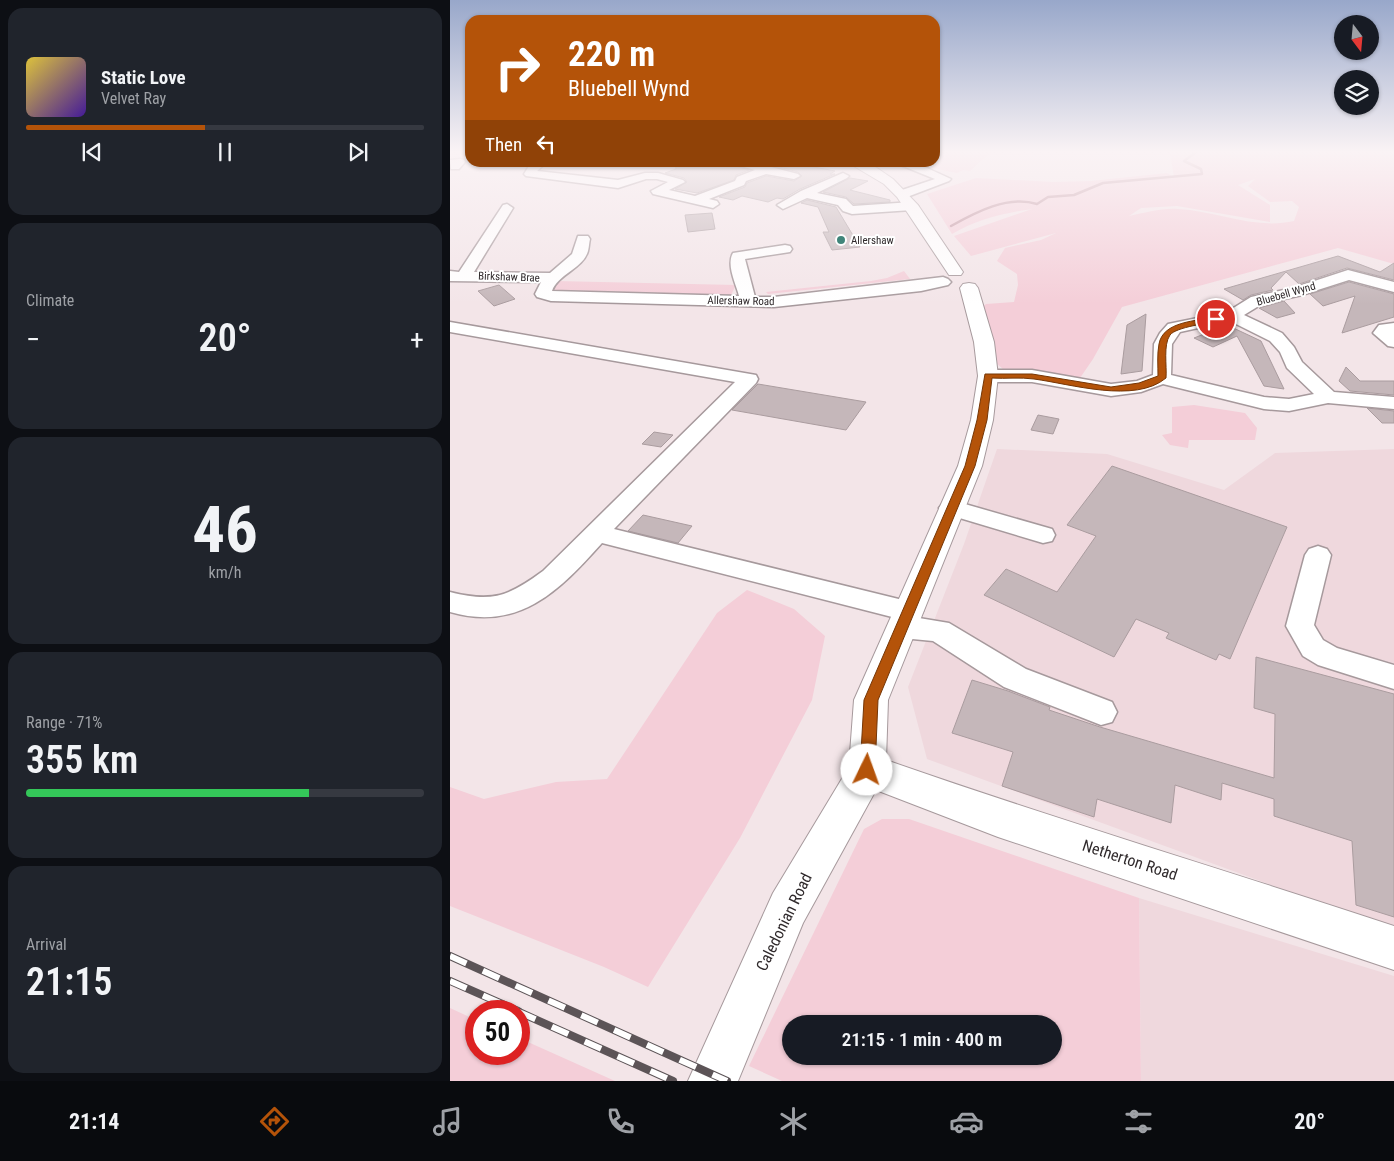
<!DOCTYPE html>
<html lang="en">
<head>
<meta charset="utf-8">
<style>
  :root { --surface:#171b24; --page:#20242c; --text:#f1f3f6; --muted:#9ea1a6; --line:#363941; --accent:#b45309 }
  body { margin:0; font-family:"Roboto Condensed",sans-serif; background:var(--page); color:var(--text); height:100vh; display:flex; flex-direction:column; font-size:19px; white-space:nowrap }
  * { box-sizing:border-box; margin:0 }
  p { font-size:16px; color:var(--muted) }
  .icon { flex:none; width:28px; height:28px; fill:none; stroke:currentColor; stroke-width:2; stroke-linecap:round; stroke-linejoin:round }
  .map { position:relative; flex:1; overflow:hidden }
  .sheet { display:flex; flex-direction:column; gap:8px; padding:8px; background:#0d0f14; width:450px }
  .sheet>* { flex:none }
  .top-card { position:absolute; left:15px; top:15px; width:475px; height:152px; border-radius:15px; box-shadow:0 1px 4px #0004; background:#b45309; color:#fff; overflow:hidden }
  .needle { width:32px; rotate:164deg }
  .controls { position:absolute; left:884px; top:15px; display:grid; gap:10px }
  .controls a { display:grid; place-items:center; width:45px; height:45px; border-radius:50%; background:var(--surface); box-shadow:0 1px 4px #0004; font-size:25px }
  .speed { position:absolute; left:15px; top:1000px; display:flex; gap:10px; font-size:25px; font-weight:700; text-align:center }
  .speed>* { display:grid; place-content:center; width:65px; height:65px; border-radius:50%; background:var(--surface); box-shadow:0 1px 4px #0004; line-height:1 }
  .speed .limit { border:8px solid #d22; background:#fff; color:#111 }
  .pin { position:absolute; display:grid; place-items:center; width:42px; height:42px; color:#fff; margin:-21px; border:2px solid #fff; border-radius:50%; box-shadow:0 1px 5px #0007 }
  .me { position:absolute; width:55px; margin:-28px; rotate:3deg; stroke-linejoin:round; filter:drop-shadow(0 0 4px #0008) }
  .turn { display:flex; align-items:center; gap:18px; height:105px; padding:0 20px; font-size:22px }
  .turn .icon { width:65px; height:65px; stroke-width:2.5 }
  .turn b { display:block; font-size:35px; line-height:42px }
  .then { display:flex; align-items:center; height:48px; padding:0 20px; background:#0003; gap:10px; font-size:19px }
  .big { font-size:38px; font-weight:600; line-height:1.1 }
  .sheet .widget { flex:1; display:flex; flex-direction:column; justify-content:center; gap:8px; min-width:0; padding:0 18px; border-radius:15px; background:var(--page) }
  .sheet .dial { align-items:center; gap:0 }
  .dial b { font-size:65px; line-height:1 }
  .song { display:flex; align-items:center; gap:15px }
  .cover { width:60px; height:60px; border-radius:8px; background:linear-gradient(135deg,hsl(50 70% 55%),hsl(260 70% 35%)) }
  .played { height:5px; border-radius:2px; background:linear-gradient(90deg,var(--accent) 45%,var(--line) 45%) }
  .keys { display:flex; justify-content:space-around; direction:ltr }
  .heat { display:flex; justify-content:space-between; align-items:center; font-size:28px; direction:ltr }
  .charge { height:8px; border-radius:4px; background:linear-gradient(90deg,#34c759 71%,var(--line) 0) }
  .trip { position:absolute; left:332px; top:1015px; width:280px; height:50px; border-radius:25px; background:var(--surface); box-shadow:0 1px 4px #0004; font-weight:600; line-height:50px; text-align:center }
  .dock { display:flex; height:80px; justify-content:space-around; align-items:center; background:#090b0e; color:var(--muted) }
  .dock .icon { width:35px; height:35px }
  .dock .on { color:var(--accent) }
  .dock b { font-size:22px; color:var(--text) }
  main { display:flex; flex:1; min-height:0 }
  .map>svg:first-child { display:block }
</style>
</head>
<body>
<main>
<section class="sheet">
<div class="widget">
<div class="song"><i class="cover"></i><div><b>Static Love</b><p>Velvet Ray</p></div></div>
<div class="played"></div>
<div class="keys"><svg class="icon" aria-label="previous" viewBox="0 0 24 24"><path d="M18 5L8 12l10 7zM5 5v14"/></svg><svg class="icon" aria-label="pause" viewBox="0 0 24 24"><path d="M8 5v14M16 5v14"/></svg><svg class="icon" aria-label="next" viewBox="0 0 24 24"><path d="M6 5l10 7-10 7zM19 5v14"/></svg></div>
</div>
<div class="widget"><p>Climate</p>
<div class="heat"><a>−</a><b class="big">20°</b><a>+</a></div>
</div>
<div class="widget dial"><b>46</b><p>km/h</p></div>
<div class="widget"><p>Range · 71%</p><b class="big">355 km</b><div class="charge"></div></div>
<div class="widget"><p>Arrival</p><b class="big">21:15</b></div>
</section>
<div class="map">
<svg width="944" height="1081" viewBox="0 0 944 1081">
  <rect width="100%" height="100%" fill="#f3e5e8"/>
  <g fill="#efd8dd">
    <path d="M547,449L657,454L774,490L825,453L944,449V930L477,759L458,687L514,544Z"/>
    <path d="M689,898L944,976V1081H691Z"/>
  </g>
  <g fill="#f4ced8" fill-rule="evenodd">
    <path d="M485,152H541L520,171L513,170L507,173L457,163L485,162Z"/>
    <path d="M716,152H944V264L888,248L672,307L643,359L630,378L554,370L545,362L529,310L536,304L564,302L568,285L567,274L547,261L555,248L591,240L606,233L521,256L504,236L582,209C553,213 527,219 502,234L477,194L526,178L603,182L641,181L717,173L724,177L720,154ZM805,179L798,186L820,202L842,201L849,207L844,221C805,230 767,211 728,209C711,208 695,213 679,216L691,208L727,206L820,222V205L788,185Z"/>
    <path d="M454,271L460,279L318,294L316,292L421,281L437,278Z"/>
    <path d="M106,281L286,285L281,295L276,297L102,292L99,287Z"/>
    <path d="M744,405L795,413L807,428L805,440H739L738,448L720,445L712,435L722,433V407Z"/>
    <path d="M297,590L344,609L375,636L362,700L290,838L198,987L154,967L0,906V787L34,799L106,782L157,779L267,613Z"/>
    <path d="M432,819H459L689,898L691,1081H332L299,1066L414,829ZM341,1024H604V1056H341Z"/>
    <path d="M0,1008L26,1020V1054H69V1038L165,1081H0Z"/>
  </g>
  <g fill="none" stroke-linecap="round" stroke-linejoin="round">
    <path stroke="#c0939e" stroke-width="2.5" d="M501,226C526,212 558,195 587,204L598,197L624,195L653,183L752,174L751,169L734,161L746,152"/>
  </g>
  <g fill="#c5b7ba" stroke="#aa9c9f">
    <path d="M225,162H274L299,170L286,175L284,180L247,193L225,189L237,182L234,178L215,173L226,169Z"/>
    <path d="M311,162H337L385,171L380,174H385L350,189L333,199L327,198L318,202L292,196L283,200L269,197L295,187L297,183L316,176L344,181L352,176L348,172Z"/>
    <path d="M400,178L418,181L400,190L440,200V202L404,204L396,197L373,192Z"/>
    <path d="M357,200L386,207L410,247L382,250L373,232H379L368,207L351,203Z"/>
    <path d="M262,213L265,229L238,232L235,215Z"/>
    <path d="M888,256L930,272L944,263V280L897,268L849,284L836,272L821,288L823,290L801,295L793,300L774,289Z"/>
    <path d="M899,282L944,294V317L892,333L905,296L873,306L860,294Z"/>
    <path d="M49,285L65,299L44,306L28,291Z"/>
    <path d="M834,301L845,313L827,318L809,308Z"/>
    <path d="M696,314L692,371L671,374L677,325Z"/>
    <path d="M777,325L811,341L834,389L814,386L787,336L763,347L744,338Z"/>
    <path d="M896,367L910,381H944V395L900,391L889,381Z"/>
    <path d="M308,384L416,402L396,430L282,410Z"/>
    <path d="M917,408L944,411V423H932Z"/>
    <path d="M588,415L609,419L603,434L581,430Z"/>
    <path d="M204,432L223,435L211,447L192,444Z"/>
    <path d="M662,466L837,527L780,659L769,654L766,660L716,638L719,633L686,619L664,657L534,595L556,569L607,592L646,536L617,525Z"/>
    <path d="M193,515L242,526L228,543L178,531Z"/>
    <path d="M806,657L944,694V917L906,905L902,841L824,816V799L772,783L771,800L725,785L721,823L647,799L644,817L552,786L563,752L502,733L522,680L558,691L600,707L599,710L650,727L824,778L825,714L804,708Z"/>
  </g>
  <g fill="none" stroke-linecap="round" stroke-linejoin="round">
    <defs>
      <g id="minor">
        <path d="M10,159L14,160L15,162L9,169H1L0,160Z"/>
        <path d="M84,162H97L87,171L168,180L195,173H208L233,180L235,182L219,190L245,196L285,181L287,177L305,170L276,162H301L348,174L350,176L344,179L316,174L296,181L294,185L259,199L267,201L269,204L263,208L203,194L201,191L218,182L207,179H196L168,188L76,176L74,174L79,166Z"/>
        <path d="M443,162L466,163L501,179L499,181L457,197H449L447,194L449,191L485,179Z"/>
        <path d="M393,173L399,176L397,178L367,193L396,199L403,206L462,202L468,206L462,210L402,214L393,211L388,205L357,198L333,209L327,205L351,191Z"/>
        <path d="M57,204L63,208L24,272L100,273L122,254L128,236H138L140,239C139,243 139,247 138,251C133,269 108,274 102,291L289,296C286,284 276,265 283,253L335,245L340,246L342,249L340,252L295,259L305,297H324L493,277L498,279L501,282L498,285L471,291L324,307L101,301L87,297L85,294L91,282L0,281V271L9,272L53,205Z"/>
        <path d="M898,270L944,282V292L899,280L852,295L812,304L794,315L832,333L844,347L852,362L884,392L944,397V409L878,403L839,411L814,409L713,384L691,392L661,396L582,382H538L531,380L529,376L531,372L538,370H582L661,384L687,381L703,375L704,344L710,333L718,324L777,312L801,297L843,288ZM780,321L820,341L830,352L837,368L864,394L839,399L814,397L721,375L722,344L730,332Z"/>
        <path d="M0,322L306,375L308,379L306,383L164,529L469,604L473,611L469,618L499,623L576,669L662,702L667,712L662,722L651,725L554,687L483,641L452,638L442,635L438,627L442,619L446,618L152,543C109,591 69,632 0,612V592C43,603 59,596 93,571L285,382L0,332Z"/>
        <path d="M944,323V347L938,346L923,333L929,325Z"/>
        <path d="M501,500L602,529L605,535L602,541L593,543L493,513L489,508L493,503Z"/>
        <path d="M868,546L877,549L881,555L864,625L873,640L887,648L944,665V689L868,665L853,656L836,626L855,555L859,549Z"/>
      </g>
      <g id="major">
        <path d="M397,162H414L427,168L443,179L468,205L513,272L511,275H499L447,197L434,184Z"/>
        <path d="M519,283L525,284L528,288L544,342L548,376L543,420L532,466L438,700L436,760C604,819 775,870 944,926V970L548,837L426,790L353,923L288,1081H238L323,893L399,767L404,700L508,466L521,420L528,376L524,342L510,288L513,284Z"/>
      </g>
    </defs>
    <use href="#minor" stroke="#a6999c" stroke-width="3"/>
    <use href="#major" stroke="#a6999c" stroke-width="2"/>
    <use href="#minor" fill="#fff" fill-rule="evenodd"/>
    <use href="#major" fill="#fff" fill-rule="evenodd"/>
    <defs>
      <g id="rail">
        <path d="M0,956L277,1081"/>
        <path d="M0,981L68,1011"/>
        <path d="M69,1012L223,1081"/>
      </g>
    </defs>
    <use href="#rail" stroke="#5c5457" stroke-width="8"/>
    <use href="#rail" stroke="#fff" stroke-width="6" stroke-dasharray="18" stroke-linecap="butt"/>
  </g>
  <linearGradient id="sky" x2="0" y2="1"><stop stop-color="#98a7ca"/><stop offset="0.5" stop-color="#faf3f5"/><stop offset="1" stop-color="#faf3f5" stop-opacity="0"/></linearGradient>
  <rect width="944" height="304" fill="url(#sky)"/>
  <path fill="#b45309" stroke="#753606" d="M766,317L770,319L769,321C759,323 726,327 720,335C713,345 717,366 716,378C685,404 621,384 584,379C570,377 556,379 542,378L537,420L525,466L428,700L425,770L423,775L417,777L412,775L410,770L414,700L515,466L527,420L535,374H582L661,387L689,383L708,376C708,366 707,354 709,344C713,321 747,321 766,317Z"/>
  <circle fill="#40857a" stroke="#fff" stroke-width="2" cx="391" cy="240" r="5"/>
  <g text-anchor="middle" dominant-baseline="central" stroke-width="4" stroke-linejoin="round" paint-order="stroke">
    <g font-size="11" fill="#2f292b" stroke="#fff" text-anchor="start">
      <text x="401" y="240">Allershaw</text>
    </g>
    <g font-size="11" fill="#2f292b" stroke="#fff">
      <text transform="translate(59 277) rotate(2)">Birkshaw Brae</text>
      <text transform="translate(836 294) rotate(-16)">Bluebell Wynd</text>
      <text transform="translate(291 301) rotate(1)">Allershaw Road</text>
    </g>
    <g font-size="16" fill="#2f292b" stroke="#fff">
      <text transform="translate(680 860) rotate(18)">Netherton Road</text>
      <text transform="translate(334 922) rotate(-64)">Caledonian Road</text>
    </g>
  </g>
</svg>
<div class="controls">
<a><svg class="needle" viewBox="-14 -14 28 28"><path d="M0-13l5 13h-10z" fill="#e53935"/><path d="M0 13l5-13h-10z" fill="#9ea1a6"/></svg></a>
<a><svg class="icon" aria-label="layers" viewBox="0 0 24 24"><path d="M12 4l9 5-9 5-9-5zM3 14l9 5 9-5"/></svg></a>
</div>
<div class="speed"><div class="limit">50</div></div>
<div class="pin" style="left:766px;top:319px;background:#d93025"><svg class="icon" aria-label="arrive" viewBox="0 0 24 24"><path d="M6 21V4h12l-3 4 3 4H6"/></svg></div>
<svg class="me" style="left:417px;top:770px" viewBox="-20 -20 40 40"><circle r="19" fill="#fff"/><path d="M0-13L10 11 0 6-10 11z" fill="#b45309"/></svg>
<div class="trip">21:15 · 1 min · 400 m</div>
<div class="top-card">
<div class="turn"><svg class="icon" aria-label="right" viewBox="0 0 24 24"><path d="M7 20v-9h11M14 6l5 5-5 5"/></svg><div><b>220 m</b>Bluebell Wynd</div></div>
<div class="then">Then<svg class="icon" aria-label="left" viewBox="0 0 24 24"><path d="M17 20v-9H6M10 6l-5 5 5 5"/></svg></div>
</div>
</div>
</main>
<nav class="dock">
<b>21:14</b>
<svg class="icon on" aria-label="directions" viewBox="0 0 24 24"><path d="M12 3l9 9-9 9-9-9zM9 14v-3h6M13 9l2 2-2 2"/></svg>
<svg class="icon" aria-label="music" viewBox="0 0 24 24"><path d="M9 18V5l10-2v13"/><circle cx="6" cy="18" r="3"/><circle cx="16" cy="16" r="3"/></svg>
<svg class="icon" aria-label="phone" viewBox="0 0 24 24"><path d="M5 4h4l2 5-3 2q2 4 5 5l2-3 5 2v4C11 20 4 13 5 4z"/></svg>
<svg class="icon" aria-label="climate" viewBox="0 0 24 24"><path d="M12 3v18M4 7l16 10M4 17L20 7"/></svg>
<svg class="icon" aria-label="car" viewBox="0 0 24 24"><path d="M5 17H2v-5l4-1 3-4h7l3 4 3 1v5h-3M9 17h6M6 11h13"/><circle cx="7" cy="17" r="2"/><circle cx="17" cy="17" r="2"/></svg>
<svg class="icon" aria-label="filters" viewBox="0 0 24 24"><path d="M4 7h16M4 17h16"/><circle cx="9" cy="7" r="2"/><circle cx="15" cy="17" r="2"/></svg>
<b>20°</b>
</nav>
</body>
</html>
